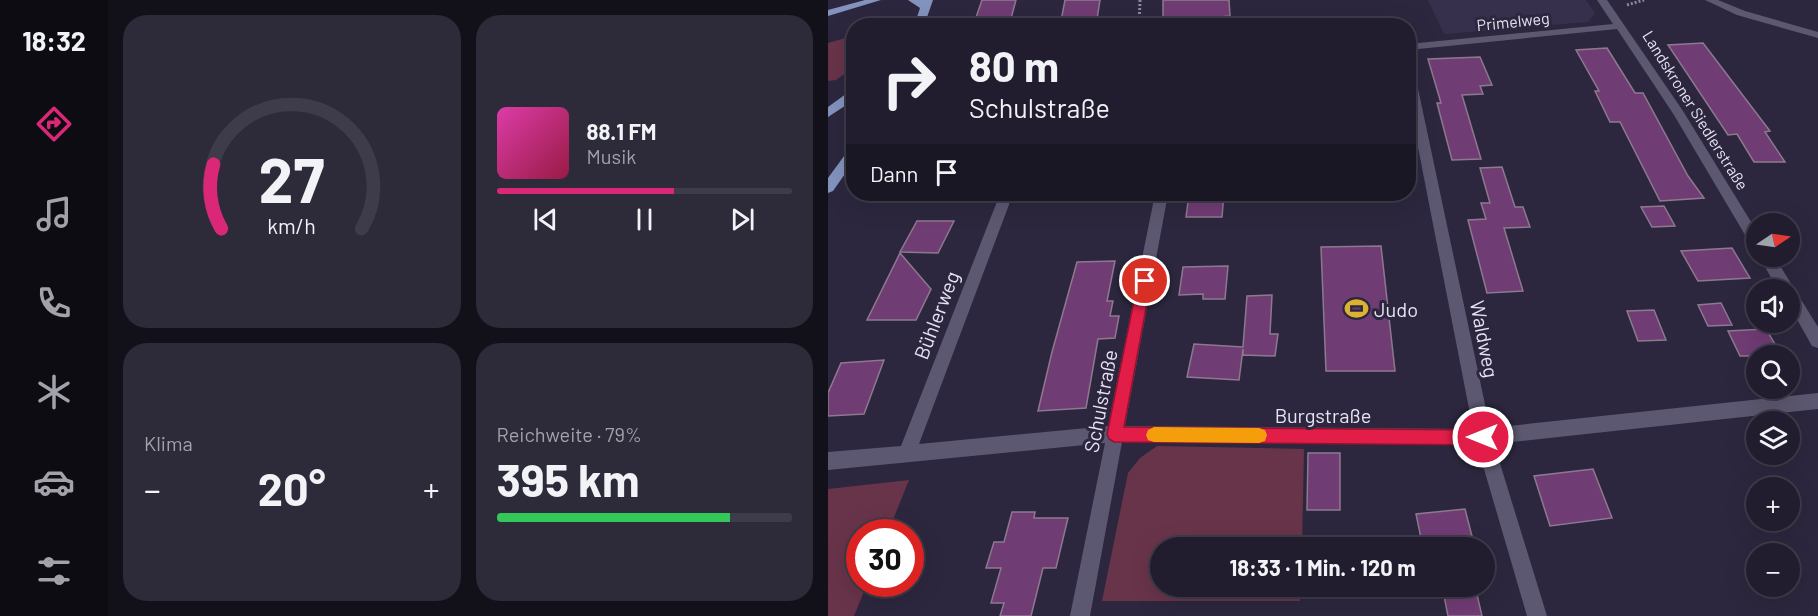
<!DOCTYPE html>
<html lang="de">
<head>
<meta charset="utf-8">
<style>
  :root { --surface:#211d2e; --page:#2d2a3a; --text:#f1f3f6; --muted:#a2a2aa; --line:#3e3b4a; --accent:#db2777 }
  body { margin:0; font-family:Barlow,sans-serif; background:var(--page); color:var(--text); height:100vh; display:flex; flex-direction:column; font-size:22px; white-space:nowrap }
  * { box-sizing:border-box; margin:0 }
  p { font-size:20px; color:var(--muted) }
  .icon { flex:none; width:33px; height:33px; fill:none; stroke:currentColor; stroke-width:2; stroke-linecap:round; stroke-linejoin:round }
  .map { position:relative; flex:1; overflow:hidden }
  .panel { display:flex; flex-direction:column; gap:15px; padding:15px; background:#121019; width:720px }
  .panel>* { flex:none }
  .hud { position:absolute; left:18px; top:18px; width:570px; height:183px; border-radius:24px; box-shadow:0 6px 24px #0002,0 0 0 2px var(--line); background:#211d2e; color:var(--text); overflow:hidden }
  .needle { width:39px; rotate:77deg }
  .tools { position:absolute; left:918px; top:213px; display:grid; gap:12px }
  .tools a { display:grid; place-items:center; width:54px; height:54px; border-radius:50%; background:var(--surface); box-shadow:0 6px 24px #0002,0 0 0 2px var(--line); font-size:30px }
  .speed { position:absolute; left:18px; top:519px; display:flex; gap:12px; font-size:30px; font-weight:700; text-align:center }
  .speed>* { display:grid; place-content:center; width:78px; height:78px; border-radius:50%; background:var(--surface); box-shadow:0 6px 24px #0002,0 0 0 2px var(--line); line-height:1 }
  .speed .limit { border:9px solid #d22; background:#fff; color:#111 }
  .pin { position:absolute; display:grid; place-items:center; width:51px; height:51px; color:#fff; margin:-26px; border:3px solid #fff; border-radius:50%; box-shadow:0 2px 6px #0007 }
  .me { position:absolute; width:66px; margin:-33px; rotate:270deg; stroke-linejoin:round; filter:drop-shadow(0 0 4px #0008) }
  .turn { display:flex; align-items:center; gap:21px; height:126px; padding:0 24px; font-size:27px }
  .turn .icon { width:78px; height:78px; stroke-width:2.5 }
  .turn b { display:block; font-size:42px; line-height:51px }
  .then { display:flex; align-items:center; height:57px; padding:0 24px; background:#0003; gap:12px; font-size:22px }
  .big { font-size:45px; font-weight:700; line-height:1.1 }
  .panel .card { flex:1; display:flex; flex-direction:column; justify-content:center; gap:9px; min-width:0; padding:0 21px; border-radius:24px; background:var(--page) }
  .panel .dial { align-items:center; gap:0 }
  .dial svg { height:156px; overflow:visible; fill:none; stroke:var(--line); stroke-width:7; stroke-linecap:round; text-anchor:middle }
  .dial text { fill:var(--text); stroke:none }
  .song { display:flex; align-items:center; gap:18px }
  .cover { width:72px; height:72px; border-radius:9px; background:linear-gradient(135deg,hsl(320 70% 55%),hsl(340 70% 35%)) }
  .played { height:6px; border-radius:3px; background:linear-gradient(90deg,var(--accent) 60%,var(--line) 60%) }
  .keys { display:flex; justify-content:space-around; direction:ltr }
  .heat { display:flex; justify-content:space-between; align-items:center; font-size:33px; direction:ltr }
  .charge { height:9px; border-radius:4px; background:linear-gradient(90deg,#34c759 79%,var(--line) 0) }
  .panel .tiles { flex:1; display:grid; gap:15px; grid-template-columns:repeat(2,1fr) }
  .trip { position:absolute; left:322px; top:537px; width:345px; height:60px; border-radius:30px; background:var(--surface); box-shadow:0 6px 24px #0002,0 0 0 2px var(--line); font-weight:700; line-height:60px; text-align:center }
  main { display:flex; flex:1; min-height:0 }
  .dock { display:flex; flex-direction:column; width:108px; justify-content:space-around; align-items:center; background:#0d0c12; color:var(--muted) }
  .dock .icon { width:42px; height:42px }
  .dock .on { color:var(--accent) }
  .dock b { font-size:27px; color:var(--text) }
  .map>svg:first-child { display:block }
</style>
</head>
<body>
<main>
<nav class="dock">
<b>18:32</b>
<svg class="icon on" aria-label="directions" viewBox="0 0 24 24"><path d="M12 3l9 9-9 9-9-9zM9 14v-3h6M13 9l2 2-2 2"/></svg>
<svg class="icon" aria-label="music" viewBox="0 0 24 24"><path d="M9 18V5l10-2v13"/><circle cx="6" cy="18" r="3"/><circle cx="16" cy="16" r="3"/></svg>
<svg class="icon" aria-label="phone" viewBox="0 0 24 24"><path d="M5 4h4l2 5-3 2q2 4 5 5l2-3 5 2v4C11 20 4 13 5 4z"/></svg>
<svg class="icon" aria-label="climate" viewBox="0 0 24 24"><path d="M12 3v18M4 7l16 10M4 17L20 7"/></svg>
<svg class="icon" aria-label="car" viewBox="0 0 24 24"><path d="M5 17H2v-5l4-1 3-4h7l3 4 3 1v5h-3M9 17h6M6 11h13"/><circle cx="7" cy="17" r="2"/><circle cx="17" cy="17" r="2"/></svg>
<svg class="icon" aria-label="filters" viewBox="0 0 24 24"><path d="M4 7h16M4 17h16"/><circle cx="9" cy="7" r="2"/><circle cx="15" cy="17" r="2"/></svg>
</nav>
<section class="panel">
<div class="tiles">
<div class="card dial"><svg viewBox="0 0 100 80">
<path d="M14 69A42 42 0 1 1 86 69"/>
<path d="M14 69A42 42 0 0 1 10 36" stroke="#db2777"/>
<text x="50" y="56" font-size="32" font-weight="700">27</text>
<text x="50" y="72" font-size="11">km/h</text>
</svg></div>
<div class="card">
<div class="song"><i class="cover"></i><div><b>88.1 FM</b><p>Musik</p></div></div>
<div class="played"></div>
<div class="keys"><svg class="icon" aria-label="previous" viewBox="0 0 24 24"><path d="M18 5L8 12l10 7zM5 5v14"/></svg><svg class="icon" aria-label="pause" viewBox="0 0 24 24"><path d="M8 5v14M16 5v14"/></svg><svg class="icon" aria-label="next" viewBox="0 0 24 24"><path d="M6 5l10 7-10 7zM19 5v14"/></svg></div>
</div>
<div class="card"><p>Klima</p>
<div class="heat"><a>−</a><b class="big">20°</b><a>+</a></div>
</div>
<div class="card"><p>Reichweite · 79%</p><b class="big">395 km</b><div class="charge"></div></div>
</div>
</section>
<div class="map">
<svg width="990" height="616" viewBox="0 0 990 616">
  <rect width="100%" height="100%" fill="#2c273e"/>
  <path fill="#36304c" d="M600,0H758L767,13L760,22L616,34Z"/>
  <g fill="#683449">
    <path d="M25,32V68L8,80L0,81V43L21,37Z"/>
    <path d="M329,446L476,449L474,547L333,548V586L473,587L472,601H274L300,473L312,458Z"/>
    <path d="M81,480L60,532H32V584H39L26,616H0V489Z"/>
  </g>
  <g fill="#703c74" stroke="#8d798e" stroke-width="1.5">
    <path d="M154,0H188L181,26H145Z"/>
    <path d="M237,0H272L268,26H232Z"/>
    <path d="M335,0H401L402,16L335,22Z"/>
    <path d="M875,43L942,131L937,132L957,162H926L909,134L900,135L840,45Z"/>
    <path d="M779,48L807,93H815L860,176L876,198L832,201L792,122H782L767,91H771L748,50Z"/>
    <path d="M652,57L664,85L652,86L655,94L634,95L653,159L624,160L609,103H613L600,59Z"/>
    <path d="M674,167L687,207H695L702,227L676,228L695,291L659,293L640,220L658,219L653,203H662L652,168Z"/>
    <path d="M361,194H396L394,217H358Z"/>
    <path d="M836,206L847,226L824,227L813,207Z"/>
    <path d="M89,221H126L110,253L72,252Z"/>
    <path d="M553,246L567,371H498L493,247Z"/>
    <path d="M904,248L922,278L870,281L853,251Z"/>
    <path d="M72,253L103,289L88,320H39Z"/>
    <path d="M287,261L279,301H285L282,316H291L287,338L270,339L258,408L210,411L224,352L249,262Z"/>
    <path d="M400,266L397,299H375V294L351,295L355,267Z"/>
    <path d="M444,295L442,334H450L447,356L415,355V349L411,380L359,377L366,344L415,347L419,296Z"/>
    <path d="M893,303L904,325L880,326L870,305Z"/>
    <path d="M826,310L838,340L810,341L799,311Z"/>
    <path d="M938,329L954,356H912L900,331Z"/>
    <path d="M56,360L36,414L0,416V393L13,363Z"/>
    <path d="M480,453H512V510H479Z"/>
    <path d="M765,469L784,518L722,526L706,476Z"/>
    <path d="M637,509L647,548H595L588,514Z"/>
    <path d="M184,512H207L206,518H240L228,568H215L203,616H172L176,603H163L173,568H158L166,542H176Z"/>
    <path d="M614,586H647L654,616H620Z"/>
  </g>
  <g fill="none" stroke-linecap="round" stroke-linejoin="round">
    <g stroke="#8b889b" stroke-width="3" stroke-dasharray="2 2" stroke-linecap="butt">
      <path d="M799,5L816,0"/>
      <path d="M311,26L312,0"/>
    </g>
    <g fill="#5d5871" fill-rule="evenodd">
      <path d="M769,0H779L855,111L928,230V246L923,245L846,115L789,29L580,50V44L785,24Z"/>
      <path d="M877,0H890L917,11L990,32V38L909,15Z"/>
      <path d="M580,62L585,65L662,428L990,393V409L666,444L719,616H699L649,445L294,442L262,616H242L277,443L0,470V452L73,446L172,194H185L91,444L280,426L327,194H340L297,426L645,429L580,96Z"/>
      <path d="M931,256H946L990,327V348L984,346L962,307V290H950Z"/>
    </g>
    <g fill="#8393be" fill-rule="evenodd">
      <path d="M37,0H53L0,16V10Z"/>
      <path d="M80,0H105L96,26H86L92,8Z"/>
      <path d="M22,91H26V100L0,117V107Z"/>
      <path d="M26,147V161L5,191L0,193V178L22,148Z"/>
    </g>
  </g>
  <path fill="#e11d48" stroke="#92132f" stroke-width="1.5" d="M317,276L323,281L296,427L655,430L661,432L663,437L661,442L655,445L286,442L281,439L279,434L310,281Z"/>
  <path fill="#f59e0b" d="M326,427L431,428L437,430L439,435L437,441L431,443L326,442L320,440L318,435L320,430Z"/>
  <defs>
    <symbol id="stadium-bare" viewBox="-9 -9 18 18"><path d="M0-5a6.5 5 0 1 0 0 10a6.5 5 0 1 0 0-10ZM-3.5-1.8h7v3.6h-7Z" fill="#ddb233" stroke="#2c273e" stroke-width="2.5" paint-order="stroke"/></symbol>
  </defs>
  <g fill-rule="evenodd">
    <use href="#stadium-bare" x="512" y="292" width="33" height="33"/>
  </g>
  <g text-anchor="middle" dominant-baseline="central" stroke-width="6" stroke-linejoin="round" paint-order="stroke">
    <g font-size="16" fill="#e6e4f3" stroke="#2c273e">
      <text transform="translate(685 21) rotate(-6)">Primelweg</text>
      <text transform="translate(868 110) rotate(58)">Landskroner Siedlerstraße</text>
    </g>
    <g font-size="20" fill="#e6e4f3" stroke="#2c273e" text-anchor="start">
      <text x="546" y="309">Judo</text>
    </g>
    <g font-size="20" fill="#e6e4f3" stroke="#2c273e">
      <text transform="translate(108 315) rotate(-69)">Bühlerweg</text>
      <text transform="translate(657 339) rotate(79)">Waldweg</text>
      <text transform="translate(272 401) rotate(-79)">Schulstraße</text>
      <text x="495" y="415">Burgstraße</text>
    </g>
  </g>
</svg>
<div class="tools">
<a><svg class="needle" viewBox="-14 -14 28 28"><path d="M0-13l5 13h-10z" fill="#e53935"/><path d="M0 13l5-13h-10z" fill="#a2a2aa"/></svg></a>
<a><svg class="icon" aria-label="sound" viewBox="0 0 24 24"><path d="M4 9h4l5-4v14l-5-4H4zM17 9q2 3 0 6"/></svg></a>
<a><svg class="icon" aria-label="search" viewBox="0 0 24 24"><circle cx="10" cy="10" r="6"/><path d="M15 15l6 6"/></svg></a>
<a><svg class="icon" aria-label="layers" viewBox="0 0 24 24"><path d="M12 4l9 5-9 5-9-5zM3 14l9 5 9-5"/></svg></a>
<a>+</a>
<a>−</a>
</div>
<div class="speed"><div class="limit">30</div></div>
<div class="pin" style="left:317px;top:281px;background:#d93025"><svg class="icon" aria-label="arrive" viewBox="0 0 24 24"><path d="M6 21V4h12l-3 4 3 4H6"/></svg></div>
<svg class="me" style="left:655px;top:437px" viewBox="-20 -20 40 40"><circle r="17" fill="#e11d48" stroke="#fff" stroke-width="3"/><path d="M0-11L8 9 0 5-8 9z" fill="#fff"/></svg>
<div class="trip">18:33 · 1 Min. · 120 m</div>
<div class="hud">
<div class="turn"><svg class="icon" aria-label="right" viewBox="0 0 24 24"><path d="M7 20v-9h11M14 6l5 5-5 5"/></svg><div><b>80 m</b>Schulstraße</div></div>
<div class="then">Dann<svg class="icon" aria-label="arrive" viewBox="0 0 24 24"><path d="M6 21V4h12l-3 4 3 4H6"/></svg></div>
</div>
</div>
</main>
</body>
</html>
